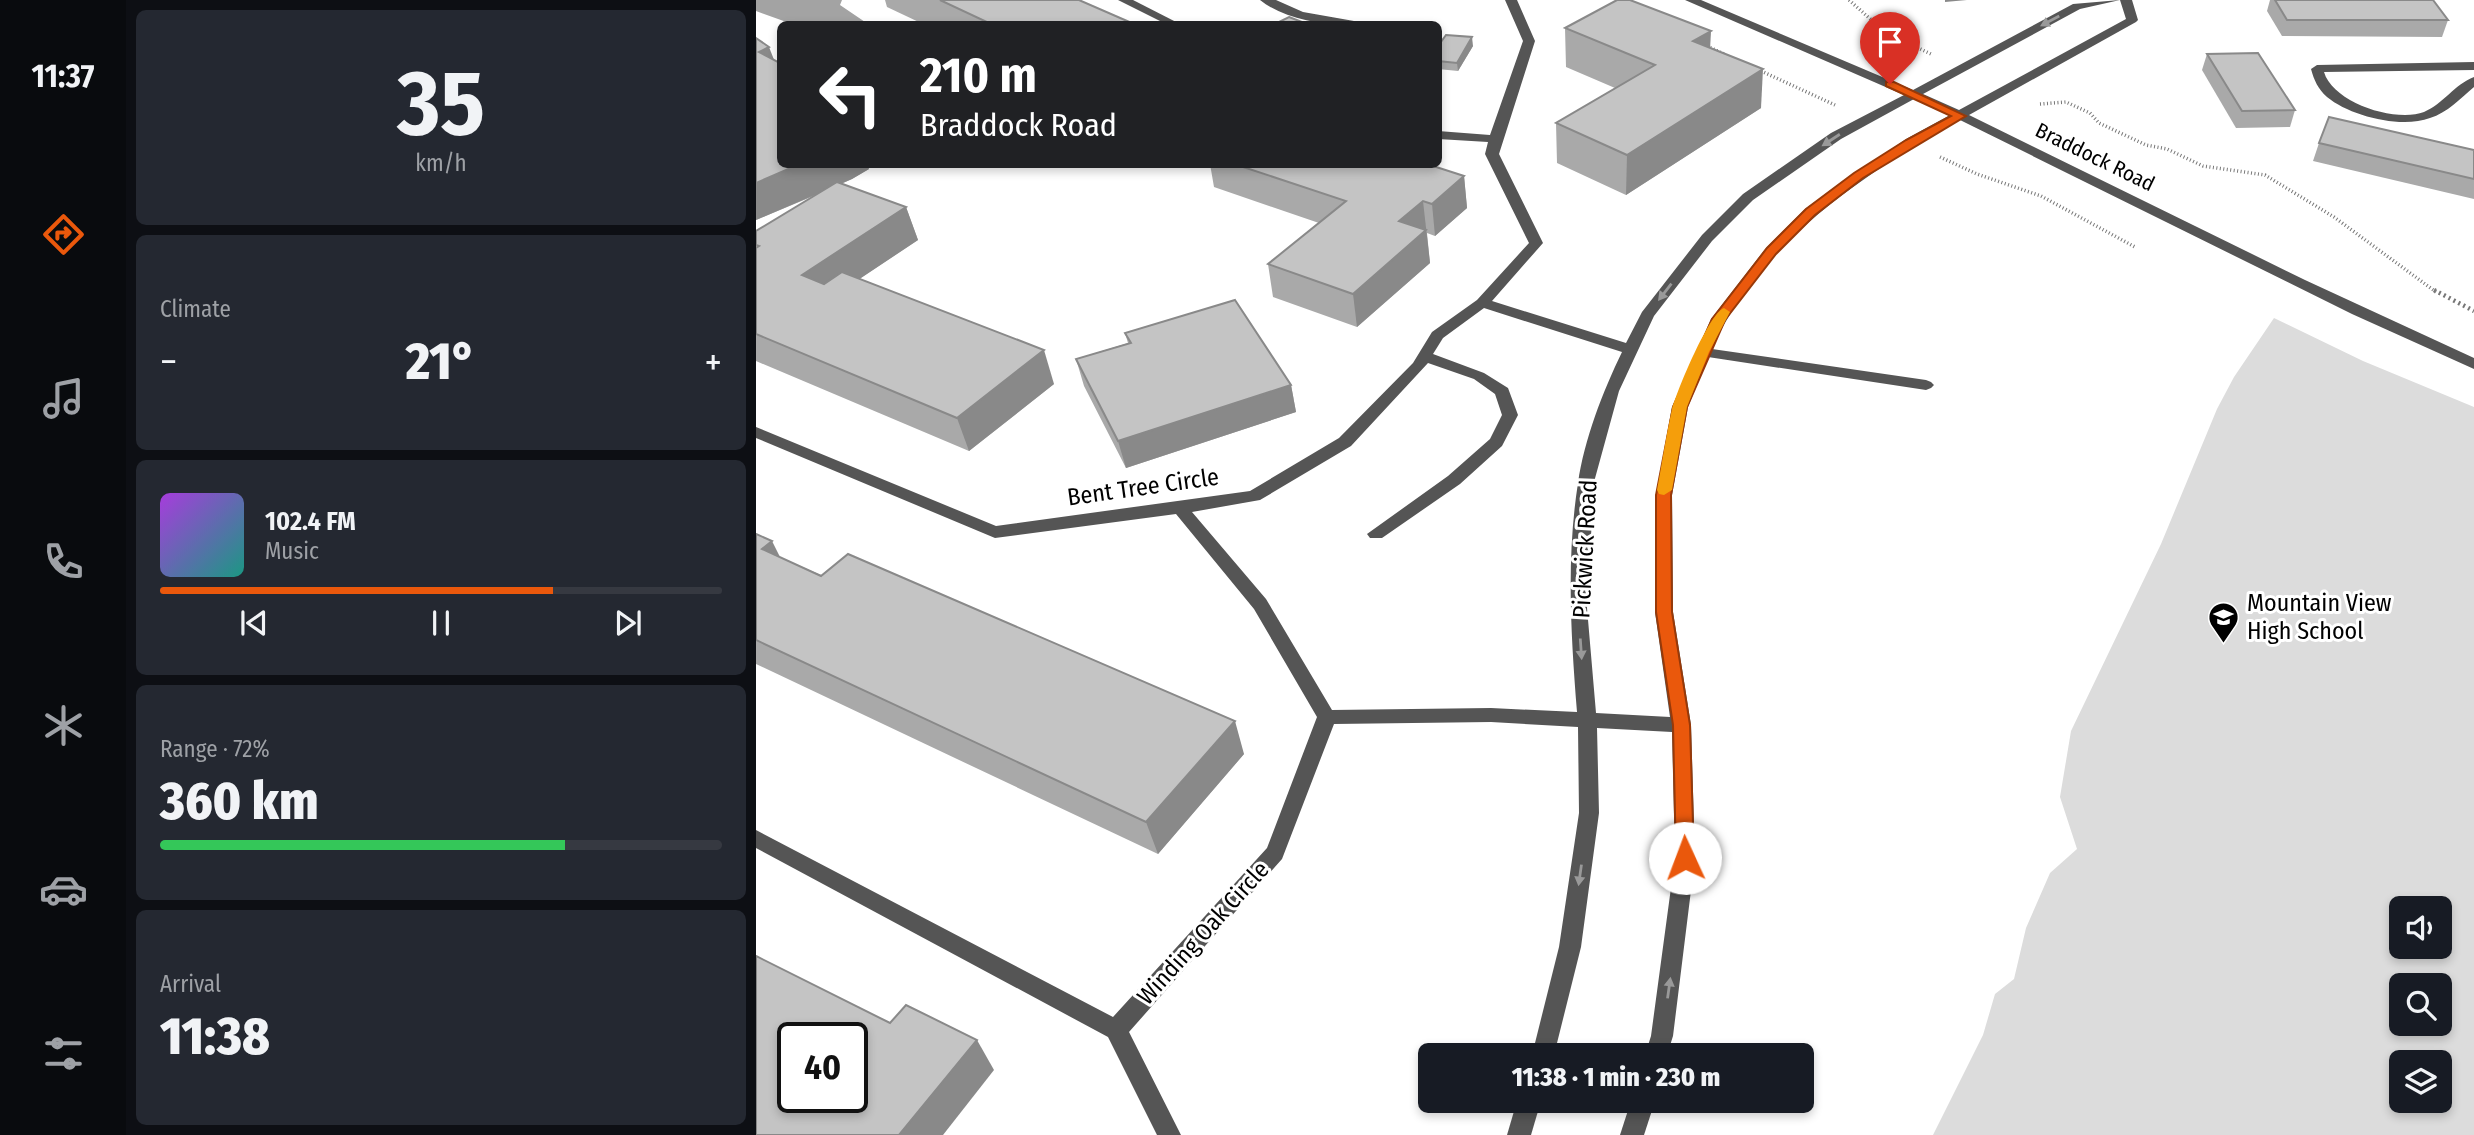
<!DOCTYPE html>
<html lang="en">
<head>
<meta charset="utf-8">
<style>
  :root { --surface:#171b24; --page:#242831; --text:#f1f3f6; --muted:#9ea1a6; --line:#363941; --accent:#ea580c }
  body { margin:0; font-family:"Fira Sans Condensed",sans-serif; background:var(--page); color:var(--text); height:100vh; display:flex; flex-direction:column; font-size:26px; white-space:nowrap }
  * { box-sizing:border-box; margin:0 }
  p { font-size:23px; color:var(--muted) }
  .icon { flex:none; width:38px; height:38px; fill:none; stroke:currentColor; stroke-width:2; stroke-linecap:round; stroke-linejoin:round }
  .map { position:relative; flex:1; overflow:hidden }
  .side { display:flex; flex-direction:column; gap:10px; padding:10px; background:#0d0f14; width:630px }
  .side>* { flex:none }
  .guide { position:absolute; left:21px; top:21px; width:665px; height:147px; border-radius:10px; box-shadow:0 4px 10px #0003; background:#202124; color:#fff; overflow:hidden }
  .fabs { position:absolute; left:1633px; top:896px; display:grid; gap:14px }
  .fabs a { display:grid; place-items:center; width:63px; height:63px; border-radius:10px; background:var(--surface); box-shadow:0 4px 10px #0003; font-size:35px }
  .speed { position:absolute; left:21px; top:1022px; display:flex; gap:14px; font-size:35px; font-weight:700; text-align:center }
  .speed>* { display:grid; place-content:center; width:91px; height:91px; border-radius:50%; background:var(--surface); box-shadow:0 4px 10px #0003; line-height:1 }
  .speed .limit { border:4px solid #111; border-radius:10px; background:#fff; color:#111 }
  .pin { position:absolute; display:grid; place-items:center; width:60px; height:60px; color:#fff; margin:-72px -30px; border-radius:50% 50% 50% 0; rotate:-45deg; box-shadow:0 0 7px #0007 }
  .pin .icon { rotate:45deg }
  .me { position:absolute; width:77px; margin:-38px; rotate:358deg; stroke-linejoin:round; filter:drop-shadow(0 0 5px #0008) }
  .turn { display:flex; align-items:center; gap:24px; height:147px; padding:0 28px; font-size:32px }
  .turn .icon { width:91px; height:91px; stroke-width:2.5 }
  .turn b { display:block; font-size:49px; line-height:60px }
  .big { font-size:52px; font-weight:800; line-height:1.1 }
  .side .widget { flex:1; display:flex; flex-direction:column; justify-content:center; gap:10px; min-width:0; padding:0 24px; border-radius:10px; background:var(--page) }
  .side .dial { align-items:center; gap:0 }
  .dial b { font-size:91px; line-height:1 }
  .song { display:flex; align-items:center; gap:21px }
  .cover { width:84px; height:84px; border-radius:10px; background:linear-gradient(135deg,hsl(280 70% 55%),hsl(170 70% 35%)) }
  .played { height:7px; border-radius:4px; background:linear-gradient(90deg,var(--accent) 70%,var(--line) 70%) }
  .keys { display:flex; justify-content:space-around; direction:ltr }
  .heat { display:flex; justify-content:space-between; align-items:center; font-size:38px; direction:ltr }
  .charge { height:10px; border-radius:5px; background:linear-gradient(90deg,#34c759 72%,var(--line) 0) }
  .trip { position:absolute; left:662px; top:1043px; width:396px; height:70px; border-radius:10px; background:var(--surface); box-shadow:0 4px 10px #0003; font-weight:800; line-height:70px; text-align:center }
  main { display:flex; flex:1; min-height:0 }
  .tabs { display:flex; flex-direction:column; width:126px; justify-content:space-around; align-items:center; background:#090b0e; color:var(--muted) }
  .tabs .icon { width:49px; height:49px }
  .tabs .on { color:var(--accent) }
  .tabs b { font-size:32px; color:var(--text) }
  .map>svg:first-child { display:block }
</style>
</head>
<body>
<main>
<nav class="tabs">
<b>11:37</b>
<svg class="icon on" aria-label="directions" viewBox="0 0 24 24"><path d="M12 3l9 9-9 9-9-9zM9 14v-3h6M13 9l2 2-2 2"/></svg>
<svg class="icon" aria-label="music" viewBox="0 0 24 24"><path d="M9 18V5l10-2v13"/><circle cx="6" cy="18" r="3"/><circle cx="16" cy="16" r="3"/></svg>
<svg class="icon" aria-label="phone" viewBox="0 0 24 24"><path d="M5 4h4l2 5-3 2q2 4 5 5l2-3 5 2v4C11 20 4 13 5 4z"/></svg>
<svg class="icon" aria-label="climate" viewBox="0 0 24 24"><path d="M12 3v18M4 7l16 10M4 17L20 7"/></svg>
<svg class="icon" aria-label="car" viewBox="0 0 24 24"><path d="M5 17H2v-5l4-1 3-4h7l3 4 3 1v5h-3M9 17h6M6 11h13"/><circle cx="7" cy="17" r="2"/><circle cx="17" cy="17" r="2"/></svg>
<svg class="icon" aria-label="filters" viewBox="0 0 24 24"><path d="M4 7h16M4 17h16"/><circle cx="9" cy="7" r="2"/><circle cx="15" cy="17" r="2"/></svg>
</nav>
<section class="side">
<div class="widget dial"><b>35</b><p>km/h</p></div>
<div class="widget"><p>Climate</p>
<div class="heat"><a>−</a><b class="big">21°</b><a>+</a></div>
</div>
<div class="widget">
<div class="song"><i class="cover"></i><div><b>102.4 FM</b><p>Music</p></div></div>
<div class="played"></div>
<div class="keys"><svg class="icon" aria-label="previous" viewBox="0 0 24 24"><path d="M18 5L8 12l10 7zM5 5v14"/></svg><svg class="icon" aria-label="pause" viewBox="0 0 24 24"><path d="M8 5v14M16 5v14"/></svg><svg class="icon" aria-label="next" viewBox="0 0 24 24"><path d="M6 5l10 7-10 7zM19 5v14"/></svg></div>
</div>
<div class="widget"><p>Range · 72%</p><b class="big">360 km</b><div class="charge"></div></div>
<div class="widget"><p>Arrival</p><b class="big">11:38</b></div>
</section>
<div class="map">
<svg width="1718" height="1135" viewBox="0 0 1718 1135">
  <rect width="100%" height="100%" fill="#fff"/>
  <path fill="#dcdcdc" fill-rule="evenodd" d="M1518,318L1607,361L1718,407V1135H1177L1227,1035L1239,994L1258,979L1270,928L1294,873L1321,849L1304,797L1315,731L1405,544L1461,409L1478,377ZM1645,908H1684V947H1645ZM1645,985H1684V1024H1645ZM1645,1062H1684V1101H1645Z"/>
  <path fill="#a3a3a3" d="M0,0H86L84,5L112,24H36L0,11Z"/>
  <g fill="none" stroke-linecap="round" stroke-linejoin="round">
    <g stroke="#777" stroke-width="3.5" stroke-dasharray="1 2.5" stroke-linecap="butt">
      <path d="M1093,0L1130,33L1175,54"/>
      <path d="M951,46L968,54"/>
      <path d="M1005,71L1079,105"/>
      <path d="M1284,104L1310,102L1334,113L1343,123L1390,145L1411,149L1447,166L1509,175L1578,217L1680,292"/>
      <path d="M1184,157L1221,174L1285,196L1379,247"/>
    </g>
    <path stroke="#777" stroke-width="4.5" stroke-dasharray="2 3.5" stroke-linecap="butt" d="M1678,290L1718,311"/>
    <g fill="#555" fill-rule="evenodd">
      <path d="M362,0H377L424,24H410Z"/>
      <path d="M504,0H520L547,12L598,21L604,24C573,27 529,20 504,0Z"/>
      <path d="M749,0H761L779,41L743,154L787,243L736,301L870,343L886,312L946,235L987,194L1075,133L1148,95L929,0H945L1157,90L1317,4L1364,0L1324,9L1167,94L1203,110L1370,19L1364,0H1376L1382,20L1380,22L1213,115L1549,280L1718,358V369L1596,314L1204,120C1106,175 1003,243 956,349L1170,380L1175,382L1178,385L1175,388L1170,390L952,357L932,407L916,495L917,612L935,725L939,858L917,1036L911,1055H889L895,1036L919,858L916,732L841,728L843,813L825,947L798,1055H776L803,947L823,813L822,727L735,722L578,724L526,859L373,1032L425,1135H401L352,1037L0,848V830L357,1017L511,848L561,717L498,609L420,514L239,538L0,438V427L240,526L494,491L583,438L657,363L676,332L721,300L773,243L729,154L732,142L682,139V131L734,135L767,41ZM1158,99L1194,115L1150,139L1049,209L1010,248L955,319L916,407L900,495L899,612L914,717L840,713L831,608L838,482L863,391L898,316L956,241L997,200L1085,139ZM728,308L866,352C847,391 828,440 822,483C810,559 815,636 821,712L735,708L576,710L510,599L436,512L504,500L595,446L672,363L718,379L739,394L746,415L734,439L692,476L611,534L614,538H626L704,484L746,446L762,415L752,388L728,373L677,354L687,338Z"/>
      <path d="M1718,62V70L1568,72C1577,103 1640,123 1668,112C1687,104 1699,84 1718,77V87C1705,98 1691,113 1674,118C1645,129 1594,116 1571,97C1562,89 1558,80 1555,69L1561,65Z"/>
      <path d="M761,1101H785L775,1135H751Z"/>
      <path d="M875,1101H899L888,1135H864Z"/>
    </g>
  </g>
  <g fill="#a9a9a9">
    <path d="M129,0H323L378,24H167L131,7Z"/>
    <path d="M1514,0H1677L1692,20L1686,37L1526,36L1511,11Z"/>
    <path d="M809,28L954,48L1005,108L870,195L801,163L800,123L859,88L810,67Z"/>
    <path d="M682,46H717L702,71L682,69Z"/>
    <path d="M1451,54L1539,110L1534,127L1480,128L1446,70Z"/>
    <path d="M19,60L113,169L96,179L85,184L150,207L162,240L103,279L298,384L213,451L0,361V231L60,195L0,220Z"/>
    <path d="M1563,143L1718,150V199L1557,161Z"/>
    <path d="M454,164H671L708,176L711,208L679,236L671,233L674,263L601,327L517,297L512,264L563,223L458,187Z"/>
    <path d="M369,333L535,385L540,412L370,468L328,386L320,359L372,343Z"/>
    <path d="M0,534L25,558L488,754L402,854L0,664Z"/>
  </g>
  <g fill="#898989">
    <path d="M1189,0H1211L1189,2Z"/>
    <path d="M955,31L953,70L937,41Z"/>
    <path d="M716,37L717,46L702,71L701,63Z"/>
    <path d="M13,47L24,75L3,52Z"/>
    <path d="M1007,69L1005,108L870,195L871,155Z"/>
    <path d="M44,164H111L113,169L96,179L0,220V183Z"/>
    <path d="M708,176L711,208L679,236L676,204Z"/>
    <path d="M667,201L674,263L601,327L597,294L643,221Z"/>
    <path d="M150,207L162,240L60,308L46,275Z"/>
    <path d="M288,350L298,384L213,451L201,418Z"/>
    <path d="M535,385L540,412L370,468L362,441Z"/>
    <path d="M16,541L33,575L6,549Z"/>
    <path d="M479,721L488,754L402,854L390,822Z"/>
    <path d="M221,1040L238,1070L187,1135H143Z"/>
  </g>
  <g fill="#c4c4c4" stroke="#898989" stroke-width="2" fill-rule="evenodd">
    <path d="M184,0H323L378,24H235Z"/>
    <path d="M861,0H874L955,31L937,41L1007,69L871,155L800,123L899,65L809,28Z"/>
    <path d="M1519,0H1677L1692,20H1531Z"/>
    <path d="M533,17L551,24H519Z"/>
    <path d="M690,35L716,37L701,63L682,61V46Z"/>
    <path d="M0,38L13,47L3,52L24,63V164H44L0,183Z"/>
    <path d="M1502,53L1539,110L1486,111L1451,54Z"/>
    <path d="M1573,117L1718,150V179L1563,143Z"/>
    <path d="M478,164H671L708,176L676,204L667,201L643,221L670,230L597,294L512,264L590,201Z"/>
    <path d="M81,182L150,207L46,275L68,284L86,272L288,350L201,418L0,334V248L3,246L0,245V231Z"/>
    <path d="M479,300L535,385L362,441L320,359L375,343L369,333Z"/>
    <path d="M0,534L16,541L6,549L65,576L92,554L479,721L390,822L0,640Z"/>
    <path d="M0,956L134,1023L150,1005L221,1040L143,1135H0ZM37,1038H96V1097H37Z"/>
  </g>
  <defs><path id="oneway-solid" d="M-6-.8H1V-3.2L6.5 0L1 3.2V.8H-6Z" transform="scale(1.75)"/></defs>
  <g fill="#999">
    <use href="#oneway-solid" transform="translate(1294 21) rotate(152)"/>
    <use href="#oneway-solid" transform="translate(1075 140) rotate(147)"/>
    <use href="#oneway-solid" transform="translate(909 292) rotate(128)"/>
    <use href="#oneway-solid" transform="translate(825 649) rotate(86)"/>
    <use href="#oneway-solid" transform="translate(824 875) rotate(98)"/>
    <use href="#oneway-solid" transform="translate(913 988) rotate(-82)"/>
  </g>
  <path fill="#ea580c" stroke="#983908" stroke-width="2" d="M1130,82H1138L1210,116L1107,178L1059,215L1020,254L969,320L931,407L915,495L916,612L934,725L938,858L936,864L929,866L922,864L920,858L917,725L900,612V495L917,407L956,319L1011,248L1050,209L1098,173L1150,140L1195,116L1130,86Z"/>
  <path fill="#f59e0b" d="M968,308L974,312L953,352L931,407L916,490L908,495L903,494L901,490C906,463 910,436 916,409C921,391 953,313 968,308Z"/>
  <defs>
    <symbol id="school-pin" viewBox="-11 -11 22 30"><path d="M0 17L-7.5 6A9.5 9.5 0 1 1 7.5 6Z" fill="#000" stroke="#fff"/><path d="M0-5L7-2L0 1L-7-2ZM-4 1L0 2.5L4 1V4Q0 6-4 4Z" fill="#fff"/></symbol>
  </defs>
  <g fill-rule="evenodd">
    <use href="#school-pin" x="1450" y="600" width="35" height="47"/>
  </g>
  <g text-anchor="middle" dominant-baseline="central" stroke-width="6" stroke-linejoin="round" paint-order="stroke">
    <g font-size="21" fill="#000" stroke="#fff">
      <text transform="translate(1339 157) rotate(26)">Braddock Road</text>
    </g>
    <g font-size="24" fill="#000" stroke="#fff">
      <text transform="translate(387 487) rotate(-8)">Bent Tree Circle</text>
      <text transform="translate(829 549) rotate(-87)">Pickwick Road</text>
      <text transform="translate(447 933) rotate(-48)">Winding Oak Circle</text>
    </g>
    <g font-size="24" fill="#000" stroke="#fff" text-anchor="start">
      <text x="1491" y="603">Mountain View<tspan x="1491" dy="28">High School</tspan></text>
    </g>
  </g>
</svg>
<div class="fabs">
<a><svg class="icon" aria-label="sound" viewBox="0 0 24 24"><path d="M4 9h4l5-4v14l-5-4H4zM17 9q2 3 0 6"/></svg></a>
<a><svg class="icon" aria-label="search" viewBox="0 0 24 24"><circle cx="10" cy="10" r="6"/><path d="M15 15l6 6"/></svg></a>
<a><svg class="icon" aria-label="layers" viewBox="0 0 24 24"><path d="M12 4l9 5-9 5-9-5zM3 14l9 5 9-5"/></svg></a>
</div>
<div class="speed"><div class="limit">40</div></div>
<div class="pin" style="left:1134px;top:84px;background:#d93025"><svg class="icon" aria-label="arrive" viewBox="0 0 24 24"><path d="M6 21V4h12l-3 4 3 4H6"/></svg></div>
<svg class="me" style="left:929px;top:858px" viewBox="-20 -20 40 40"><circle r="19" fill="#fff"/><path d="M0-13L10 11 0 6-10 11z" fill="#ea580c"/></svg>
<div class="trip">11:38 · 1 min · 230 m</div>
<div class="guide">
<div class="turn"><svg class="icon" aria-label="left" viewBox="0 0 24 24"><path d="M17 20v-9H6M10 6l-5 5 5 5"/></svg><div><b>210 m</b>Braddock Road</div></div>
</div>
</div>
</main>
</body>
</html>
